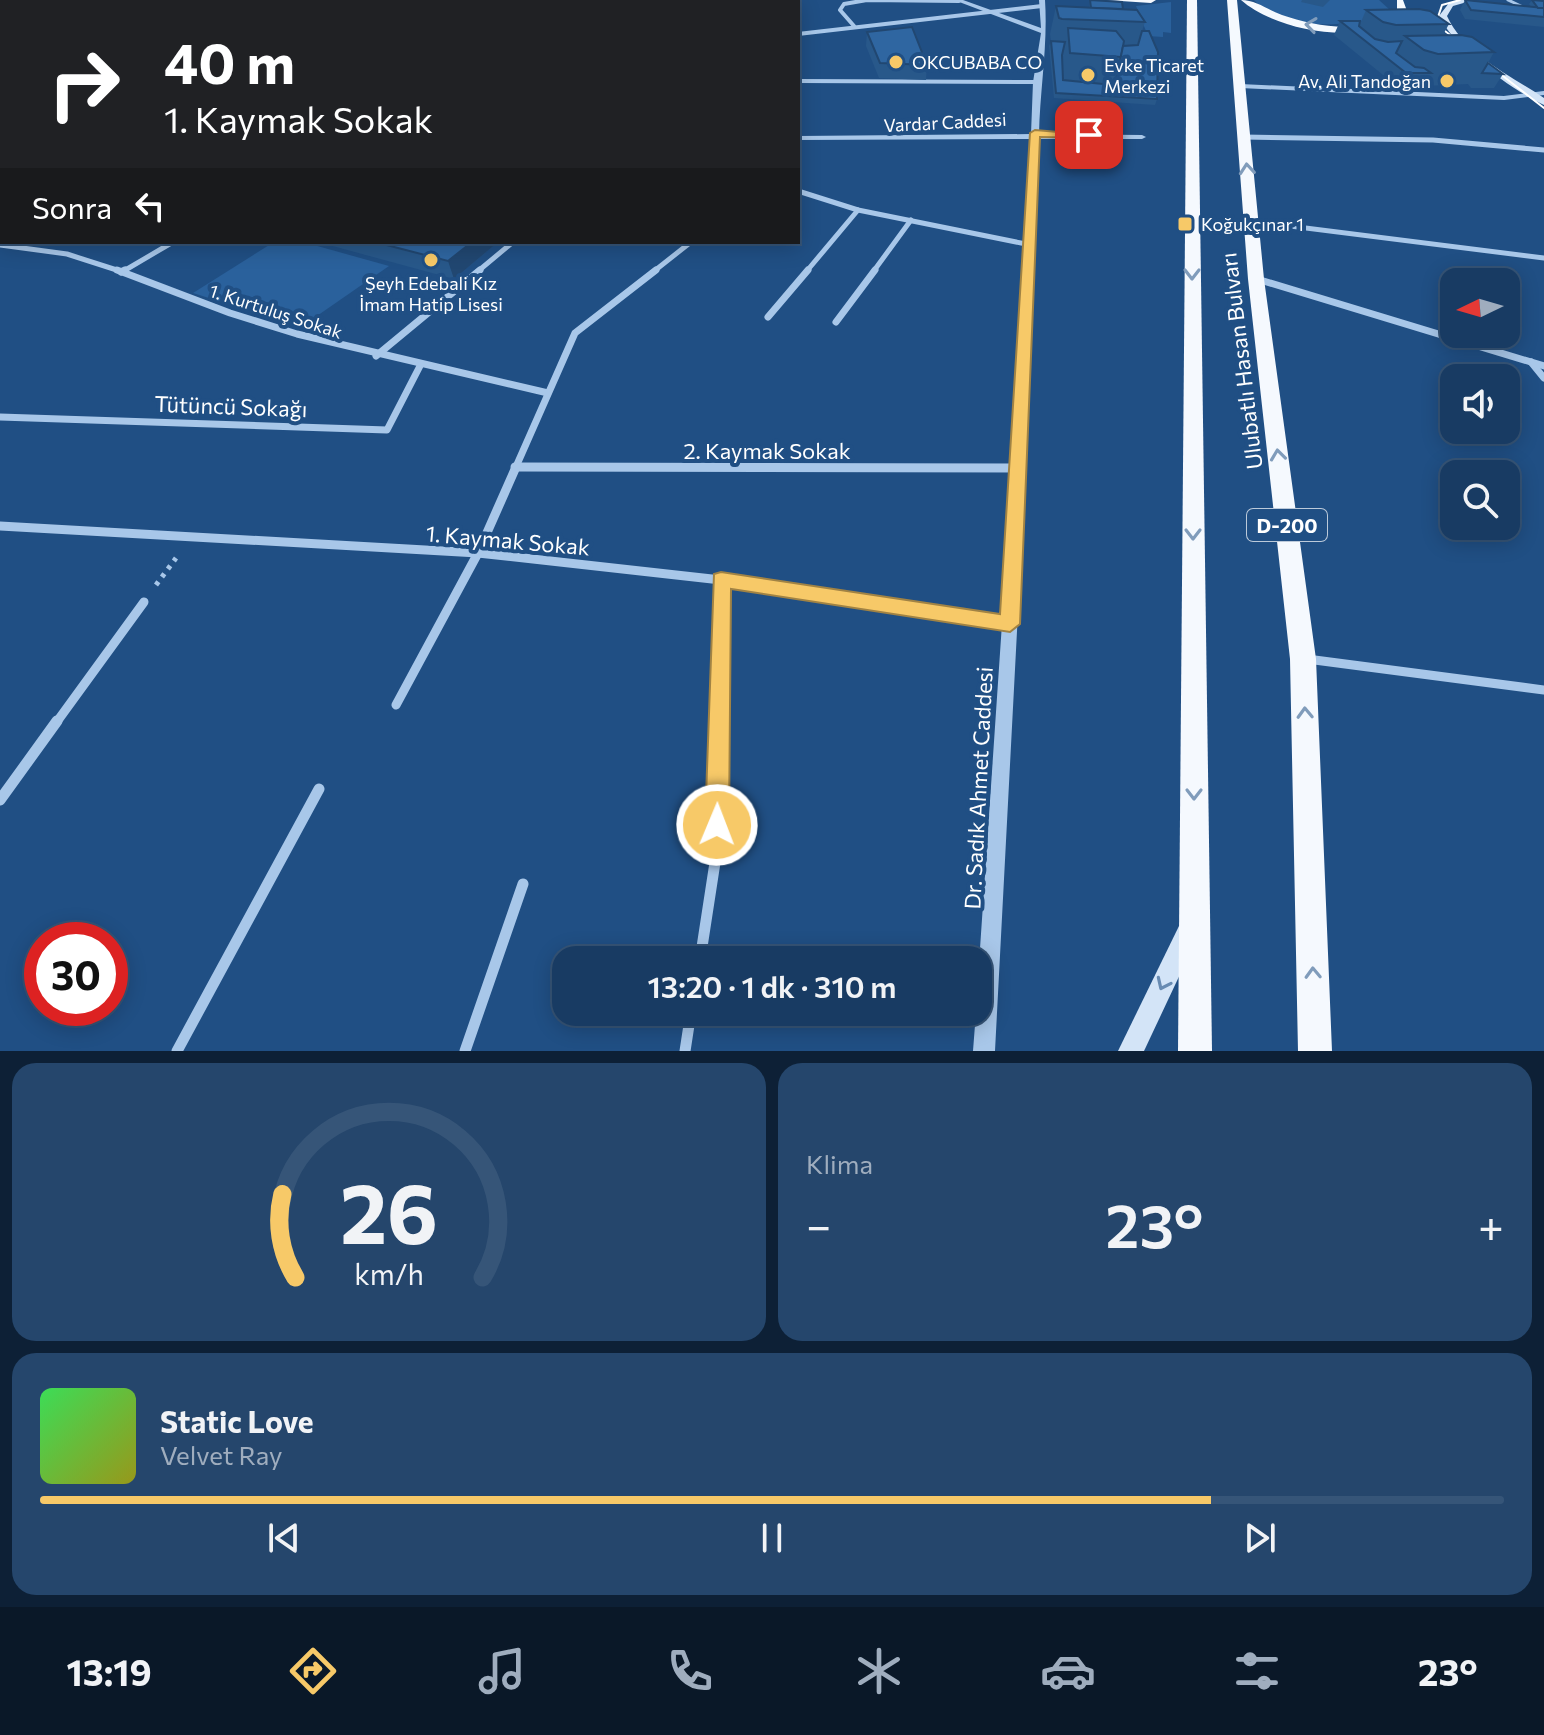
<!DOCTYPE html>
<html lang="tr">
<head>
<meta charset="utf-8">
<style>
  :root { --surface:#183b63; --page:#25466c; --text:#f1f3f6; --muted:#9fadbe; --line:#365578; --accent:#f7c968 }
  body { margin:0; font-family:Commissioner,sans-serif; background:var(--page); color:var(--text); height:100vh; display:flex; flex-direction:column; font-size:30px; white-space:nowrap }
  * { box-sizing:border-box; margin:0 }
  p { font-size:26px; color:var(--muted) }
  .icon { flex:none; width:44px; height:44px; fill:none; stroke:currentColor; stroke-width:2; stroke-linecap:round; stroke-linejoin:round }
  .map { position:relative; height:1051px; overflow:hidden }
  .side { display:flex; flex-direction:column; gap:12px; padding:12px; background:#0d2036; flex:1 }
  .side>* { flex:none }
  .guide { position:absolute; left:0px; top:0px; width:800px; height:244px; box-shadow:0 4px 20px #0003,0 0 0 2px var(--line); background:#202124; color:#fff; overflow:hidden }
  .needle { width:52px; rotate:265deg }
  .controls { position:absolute; left:1440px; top:268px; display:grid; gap:16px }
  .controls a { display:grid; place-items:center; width:80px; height:80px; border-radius:16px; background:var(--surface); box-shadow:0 4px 20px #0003,0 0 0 2px var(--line); font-size:40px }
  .speed { position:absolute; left:24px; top:922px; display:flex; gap:16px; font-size:40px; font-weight:700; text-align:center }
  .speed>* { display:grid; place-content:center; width:104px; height:104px; border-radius:50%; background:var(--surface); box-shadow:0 4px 20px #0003,0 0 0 2px var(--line); line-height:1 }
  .speed .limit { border:12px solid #d22; background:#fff; color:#111 }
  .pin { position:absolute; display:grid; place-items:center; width:68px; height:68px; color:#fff; margin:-34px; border-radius:16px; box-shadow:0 4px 12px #0006 }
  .me { position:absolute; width:88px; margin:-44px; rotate:1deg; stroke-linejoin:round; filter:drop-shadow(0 0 6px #0008) }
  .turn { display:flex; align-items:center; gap:28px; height:168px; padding:0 32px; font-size:36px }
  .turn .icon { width:104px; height:104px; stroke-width:2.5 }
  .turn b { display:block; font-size:56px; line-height:68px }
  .then { display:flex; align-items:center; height:76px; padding:0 32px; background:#0003; gap:16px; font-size:30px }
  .big { font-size:60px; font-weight:600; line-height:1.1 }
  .side .widget { flex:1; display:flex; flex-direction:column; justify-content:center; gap:12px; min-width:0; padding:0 28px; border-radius:24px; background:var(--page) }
  .side .dial { align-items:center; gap:0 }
  .dial svg { height:208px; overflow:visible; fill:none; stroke:var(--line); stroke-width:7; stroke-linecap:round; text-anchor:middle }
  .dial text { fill:var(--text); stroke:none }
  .song { display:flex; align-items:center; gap:24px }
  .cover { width:96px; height:96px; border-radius:12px; background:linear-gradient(135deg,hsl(130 70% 55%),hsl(60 70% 35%)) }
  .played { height:8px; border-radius:4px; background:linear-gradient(90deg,var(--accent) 80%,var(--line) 80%) }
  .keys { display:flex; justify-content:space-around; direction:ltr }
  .heat { display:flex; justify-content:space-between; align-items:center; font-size:44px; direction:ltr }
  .side .tiles { flex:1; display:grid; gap:12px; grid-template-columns:1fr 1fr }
  .widget:last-child { grid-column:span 2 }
  .trip { position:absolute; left:552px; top:946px; width:440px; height:80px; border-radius:24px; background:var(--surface); box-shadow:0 4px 20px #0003,0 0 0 2px var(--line); font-weight:600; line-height:80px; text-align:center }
  .menu { display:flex; height:128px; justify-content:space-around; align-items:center; background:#0a1828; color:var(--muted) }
  .menu .icon { width:56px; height:56px }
  .menu .active { color:var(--accent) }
  .menu b { font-size:36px; color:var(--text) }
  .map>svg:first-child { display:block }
</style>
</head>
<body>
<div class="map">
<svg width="1544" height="1051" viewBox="0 0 1544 1051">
  <rect width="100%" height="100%" fill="#204f84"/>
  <g fill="#2a619c">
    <path d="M1254,0H1379L1391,11L1387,17C1348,24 1284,35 1254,0Z"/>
    <path d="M1171,2V33L1163,32V37L1148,36L1136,6Z"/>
    <path d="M274,242H303L389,266L301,327L193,293Z"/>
  </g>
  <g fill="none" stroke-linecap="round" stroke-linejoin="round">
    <path stroke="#a8c7e9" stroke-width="5" stroke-dasharray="4 6" stroke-linecap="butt" d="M156,585L176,558"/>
    <path stroke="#a8c7e9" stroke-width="3" d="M1508,0L1525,8"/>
    <g stroke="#a8c7e9" stroke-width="4">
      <path d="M26,2L32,0"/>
      <path d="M533,2L536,0"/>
      <path d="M854,26L840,10L844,4L867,0L959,1"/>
      <path d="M798,34L1042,6"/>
      <path d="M798,81L1037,82"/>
      <path d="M1240,86L1504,98L1544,93"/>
    </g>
    <g stroke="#a8c7e9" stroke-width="5">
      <path d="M1244,137L1433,140L1544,150"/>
      <path d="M798,191L858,210L1031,245"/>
      <path d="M1251,221L1544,258"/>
      <path d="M0,245L67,254L123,272"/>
      <path d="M122,272L173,242"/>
      <path d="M477,272L513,242"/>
      <path d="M653,272L691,242"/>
      <path d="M806,272L858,210"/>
      <path d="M873,272L911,220"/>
    </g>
    <g stroke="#a8c7e9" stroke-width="7">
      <path d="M117,270L230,313L297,334L548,393"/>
      <path d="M121,272L125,270"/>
      <path d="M1257,279L1544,366"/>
      <path d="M768,317L808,270"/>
      <path d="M836,322L875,270"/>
      <path d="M376,356L480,270"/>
      <path d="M1531,362L1544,378"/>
      <path d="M0,417L387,430L421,364"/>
      <path d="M515,467L1019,468"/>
      <path d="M515,469L575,333L656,270"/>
    </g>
    <g stroke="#a8c7e9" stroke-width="9">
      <path d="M515,467L1019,468"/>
      <path d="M0,526L478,553L721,580L1010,624"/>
      <path d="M1307,659L1544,690"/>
      <path d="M396,705L478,553L516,467"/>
      <path d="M56,723L144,602"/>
      <path d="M718,723L721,580"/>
    </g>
    <g stroke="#a8c7e9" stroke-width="11">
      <path d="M0,800L57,721"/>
      <path d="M700,960L716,856L718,721"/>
      <path d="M177,1051L319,789"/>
      <path d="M465,1051L523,884"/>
      <path d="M685,1051L691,1012"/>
    </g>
    <g fill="#a8c7e9" fill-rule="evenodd">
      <path d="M954,0H963L1041,28L1039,0H1045C1048,45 1040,89 1039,134L1142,135L1146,137L1142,139H1039L1029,402L995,1051H973L976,1012H978V978L1017,402L1030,139L798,140V136L1031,134L1033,82L1041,33Z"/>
      <rect x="0" y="59" width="2" height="4"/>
    </g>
    <g fill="#d3e4f7" fill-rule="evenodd">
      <path d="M1461,0H1474L1453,6L1447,16C1464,54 1511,76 1544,98V105C1512,90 1454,48 1439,16L1449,3Z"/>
      <path d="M1187,922L1195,926L1199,934L1144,1051H1118L1179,926Z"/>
    </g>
    <g fill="#f5f9fe" fill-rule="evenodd">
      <path d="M1105,0H1156L1151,3Z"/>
      <path d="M1187,0H1197L1212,1051H1178Z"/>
      <path d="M1227,0H1237L1264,279L1316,659L1332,1051H1298L1290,659L1248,279Z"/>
      <path d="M1241,0C1256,0 1268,10 1282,15C1317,27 1367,36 1397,10V0H1403L1407,11C1372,49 1277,32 1241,0Z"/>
    </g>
    <path stroke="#fff" stroke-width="2" d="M1460,0L1442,5L1437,20L1445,31L1544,108"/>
  </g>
  <g fill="#28588a">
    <path d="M1090,0L1123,9L1145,22L1142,31L1157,99L1155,105L1054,98L1049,46L1051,41L1050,34L1056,6L1089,8Z"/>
    <path d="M1302,0H1330L1323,7L1301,2Z"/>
    <path d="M1465,0L1531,7L1529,4L1532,0L1544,1V27L1465,19L1460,10Z"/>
    <path d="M1366,10L1449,24L1444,33L1494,52L1488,63L1503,74L1494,88H1471L1468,84L1424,86L1423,88H1399L1334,35L1340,21L1361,22Z"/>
    <path d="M867,32L927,65L926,80L879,78L866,46Z"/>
    <path d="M0,186H2V237L0,238Z"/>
    <path d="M318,242H498L454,279Z"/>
  </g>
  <path fill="#214771" d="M472,242H498L454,279L448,261Z"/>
  <g fill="#2f66a1" stroke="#214771" stroke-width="2">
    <path d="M1090,0L1122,2L1123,9L1091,8Z"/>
    <path d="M1465,0L1544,8V17L1471,10Z"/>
    <path d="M1532,0L1544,1V8H1538Z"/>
    <path d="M1056,6L1137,10L1145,22L1062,19L1059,18Z"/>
    <path d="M1419,9L1430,11L1449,24L1396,25L1383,22L1366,10Z"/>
    <path d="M1340,21H1360L1359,26L1375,39L1388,42L1402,41L1396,53L1415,67L1424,68L1431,73H1406Z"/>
    <path d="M912,27L927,65L880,63L867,32Z"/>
    <path d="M1068,28L1116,31L1124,41L1121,57L1070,53Z"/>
    <path d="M1142,31H1149L1158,52L1157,99L1056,93L1051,41L1065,42L1062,55L1063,80L1113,85L1117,76L1123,46L1138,45Z"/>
    <path d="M1461,35L1472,37L1494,52L1438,54L1424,50L1405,36Z"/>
    <path d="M1488,63L1503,74L1482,73Z"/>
    <rect x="0" y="186" width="2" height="30"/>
    <path d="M375,242H472L448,261Z"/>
  </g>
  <defs><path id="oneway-chevron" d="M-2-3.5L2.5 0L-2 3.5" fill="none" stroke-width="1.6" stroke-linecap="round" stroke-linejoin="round" transform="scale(2)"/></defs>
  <g stroke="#809cbb">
    <use href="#oneway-chevron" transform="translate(1311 25) rotate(-172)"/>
    <use href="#oneway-chevron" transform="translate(1247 169) rotate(-95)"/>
    <use href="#oneway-chevron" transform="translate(1192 274) rotate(90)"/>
    <use href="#oneway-chevron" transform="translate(1278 455) rotate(-97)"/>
    <use href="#oneway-chevron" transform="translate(1193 534) rotate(90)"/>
    <use href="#oneway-chevron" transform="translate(1305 713) rotate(-92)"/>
    <use href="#oneway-chevron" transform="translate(1194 794) rotate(90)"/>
    <use href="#oneway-chevron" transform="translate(1313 973) rotate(-92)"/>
  </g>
  <use stroke="#688bb2" href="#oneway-chevron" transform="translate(1163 984) rotate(115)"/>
  <path fill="#f7c968" stroke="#a18344" stroke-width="2" d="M1035,130L1094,135L1089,138L1040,137L1020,624L1010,632L731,589L729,825L725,834L717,837L708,834L705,825L714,574L721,572L1000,614L1030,133Z"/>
  <g fill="#f7c968" stroke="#204f84" stroke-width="3">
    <circle cx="896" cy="62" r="8"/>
    <circle cx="1088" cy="75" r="8"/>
    <circle cx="1447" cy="81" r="8"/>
    <rect x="1177" y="216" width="16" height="16" rx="4"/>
    <circle cx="431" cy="260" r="8"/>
  </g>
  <g text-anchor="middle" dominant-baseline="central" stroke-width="8" stroke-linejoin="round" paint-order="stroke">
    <g font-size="18" fill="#fff" stroke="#204f84" text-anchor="start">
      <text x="912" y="62">OKCUBABA CO</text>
      <text x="1104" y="65">Evke Ticaret<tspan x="1104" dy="21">Merkezi</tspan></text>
      <text x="1431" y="81" text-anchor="end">Av. Ali Tandoğan</text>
      <text x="1201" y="224">Koğukçınar 1</text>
      <text x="431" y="283" text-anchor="middle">Şeyh Edebali Kız<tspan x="431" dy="21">İmam Hatip Lisesi</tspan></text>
    </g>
    <g font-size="18" fill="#fff" stroke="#204f84">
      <text transform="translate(945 122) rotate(-3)">Vardar Caddesi</text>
      <text transform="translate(276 311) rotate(18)">1. Kurtuluş Sokak</text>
    </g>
    <rect fill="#204f84" stroke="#bccada" stroke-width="2" x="1247" y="509" width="80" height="32" rx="6"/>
    <g font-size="20" font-weight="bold" fill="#fff">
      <text x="1287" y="525">D-200</text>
    </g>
    <g font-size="22" fill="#fff" stroke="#204f84">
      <text transform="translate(1241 361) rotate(-97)">Ulubatlı Hasan Bulvarı</text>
      <text transform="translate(231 406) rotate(2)">Tütüncü Sokağı</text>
      <text x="767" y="450">2. Kaymak Sokak</text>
      <text transform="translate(508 540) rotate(5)">1. Kaymak Sokak</text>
      <text transform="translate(978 788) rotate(-87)">Dr. Sadık Ahmet Caddesi</text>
    </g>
  </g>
</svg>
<div class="controls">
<a><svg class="needle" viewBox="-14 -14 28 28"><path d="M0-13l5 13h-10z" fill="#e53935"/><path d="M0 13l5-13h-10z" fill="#9fadbe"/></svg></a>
<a><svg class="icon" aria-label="sound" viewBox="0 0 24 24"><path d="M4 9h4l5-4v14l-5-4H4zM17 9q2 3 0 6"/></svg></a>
<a><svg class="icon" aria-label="search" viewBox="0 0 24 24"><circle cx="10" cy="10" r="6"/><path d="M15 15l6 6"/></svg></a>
</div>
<div class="speed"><div class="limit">30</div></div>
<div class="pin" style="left:1089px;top:135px;background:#d93025"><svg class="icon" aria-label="arrive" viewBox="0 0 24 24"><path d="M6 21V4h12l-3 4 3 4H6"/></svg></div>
<svg class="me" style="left:717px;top:825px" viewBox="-20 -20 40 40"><circle r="17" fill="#f7c968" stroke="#fff" stroke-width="3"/><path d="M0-11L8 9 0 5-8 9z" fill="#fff"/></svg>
<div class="trip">13:20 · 1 dk · 310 m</div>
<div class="guide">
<div class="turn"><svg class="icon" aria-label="right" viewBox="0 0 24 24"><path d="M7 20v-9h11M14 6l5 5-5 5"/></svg><div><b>40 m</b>1. Kaymak Sokak</div></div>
<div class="then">Sonra<svg class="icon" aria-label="left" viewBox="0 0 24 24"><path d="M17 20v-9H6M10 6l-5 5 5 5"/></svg></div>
</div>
</div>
<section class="side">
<div class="tiles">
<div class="widget dial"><svg viewBox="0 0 100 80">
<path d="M14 69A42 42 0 1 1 86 69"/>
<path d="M14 69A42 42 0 0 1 9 37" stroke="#f7c968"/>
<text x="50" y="56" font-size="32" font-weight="700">26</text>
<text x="50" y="72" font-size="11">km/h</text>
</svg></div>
<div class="widget"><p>Klima</p>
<div class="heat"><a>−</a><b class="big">23°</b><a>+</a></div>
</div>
<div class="widget">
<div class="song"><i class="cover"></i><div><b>Static Love</b><p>Velvet Ray</p></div></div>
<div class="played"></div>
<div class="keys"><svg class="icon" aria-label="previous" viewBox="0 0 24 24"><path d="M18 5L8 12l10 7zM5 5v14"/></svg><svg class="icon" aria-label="pause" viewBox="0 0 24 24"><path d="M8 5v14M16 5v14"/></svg><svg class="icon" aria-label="next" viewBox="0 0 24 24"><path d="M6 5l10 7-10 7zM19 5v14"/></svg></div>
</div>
</div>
</section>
<nav class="menu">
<b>13:19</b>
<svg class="icon active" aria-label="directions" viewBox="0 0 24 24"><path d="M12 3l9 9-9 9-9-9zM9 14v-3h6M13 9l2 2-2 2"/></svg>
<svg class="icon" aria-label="music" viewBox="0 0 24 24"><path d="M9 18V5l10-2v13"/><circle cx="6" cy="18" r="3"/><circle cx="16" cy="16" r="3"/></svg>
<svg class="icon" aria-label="phone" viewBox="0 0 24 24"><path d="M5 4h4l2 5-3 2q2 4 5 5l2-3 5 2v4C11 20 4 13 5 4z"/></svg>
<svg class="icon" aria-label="climate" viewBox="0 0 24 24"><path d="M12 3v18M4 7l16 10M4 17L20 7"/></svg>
<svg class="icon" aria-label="car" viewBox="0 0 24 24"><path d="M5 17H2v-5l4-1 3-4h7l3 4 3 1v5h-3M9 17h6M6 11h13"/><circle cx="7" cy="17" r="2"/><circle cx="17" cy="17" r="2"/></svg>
<svg class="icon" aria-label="filters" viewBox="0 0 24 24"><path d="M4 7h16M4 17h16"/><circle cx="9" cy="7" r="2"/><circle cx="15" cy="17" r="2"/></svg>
<b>23°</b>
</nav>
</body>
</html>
